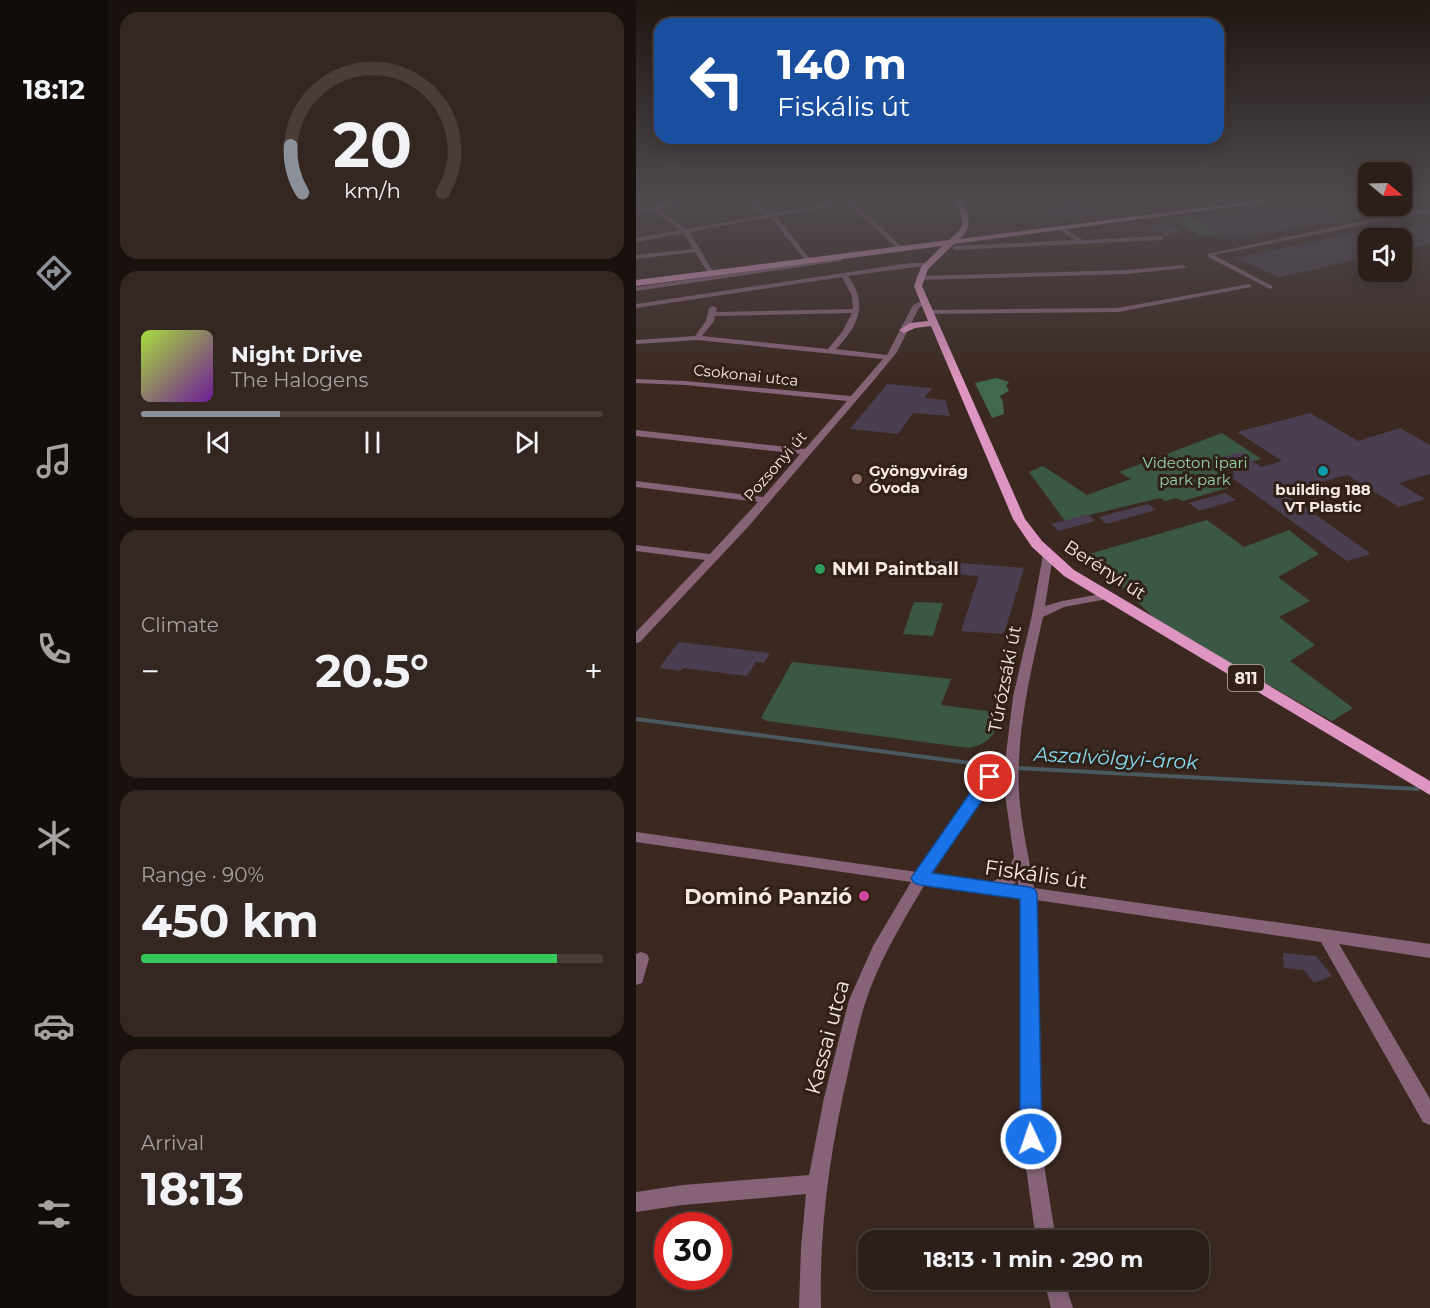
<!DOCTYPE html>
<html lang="en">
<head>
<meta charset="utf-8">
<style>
  :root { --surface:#2c1f19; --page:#342722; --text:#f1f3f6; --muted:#a6a2a2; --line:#483d38; --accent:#8c9099 }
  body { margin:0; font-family:Montserrat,sans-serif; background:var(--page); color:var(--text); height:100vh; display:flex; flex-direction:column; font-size:22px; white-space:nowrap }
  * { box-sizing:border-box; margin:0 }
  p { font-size:20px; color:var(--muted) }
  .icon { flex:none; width:33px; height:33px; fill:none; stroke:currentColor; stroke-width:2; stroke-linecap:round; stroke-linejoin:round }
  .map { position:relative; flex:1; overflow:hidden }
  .side { display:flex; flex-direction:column; gap:12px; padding:12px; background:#18110e; width:528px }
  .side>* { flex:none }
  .guide { position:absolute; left:18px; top:18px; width:570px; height:126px; border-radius:18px; box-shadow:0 3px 15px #0003,0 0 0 2px var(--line); background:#1a4fa0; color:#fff; overflow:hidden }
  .needle { width:39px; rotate:109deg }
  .buttons { position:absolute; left:722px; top:162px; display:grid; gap:12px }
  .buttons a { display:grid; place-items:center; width:54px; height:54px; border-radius:12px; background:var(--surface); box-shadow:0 3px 15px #0003,0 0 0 2px var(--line); font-size:30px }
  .speed { position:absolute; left:18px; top:1212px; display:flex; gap:12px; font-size:30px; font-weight:700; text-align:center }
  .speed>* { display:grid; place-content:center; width:78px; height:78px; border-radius:50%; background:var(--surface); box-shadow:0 3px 15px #0003,0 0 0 2px var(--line); line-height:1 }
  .speed .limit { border:9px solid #d22; background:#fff; color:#111 }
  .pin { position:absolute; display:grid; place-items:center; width:51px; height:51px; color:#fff; margin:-26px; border:3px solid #fff; border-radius:50%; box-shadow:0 2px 6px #0007 }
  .me { position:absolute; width:66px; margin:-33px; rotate:357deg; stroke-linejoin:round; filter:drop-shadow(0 0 4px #0008) }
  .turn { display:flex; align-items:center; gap:21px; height:126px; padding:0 24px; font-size:27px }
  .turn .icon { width:78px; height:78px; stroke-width:2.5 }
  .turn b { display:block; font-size:42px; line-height:51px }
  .big { font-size:45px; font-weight:700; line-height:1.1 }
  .side .widget { flex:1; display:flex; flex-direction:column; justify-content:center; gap:9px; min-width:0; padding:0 21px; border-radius:18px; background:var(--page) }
  .side .dial { align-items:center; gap:0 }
  .dial svg { height:156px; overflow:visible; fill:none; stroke:var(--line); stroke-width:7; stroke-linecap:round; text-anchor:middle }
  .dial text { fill:var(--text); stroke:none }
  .song { display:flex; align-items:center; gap:18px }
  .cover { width:72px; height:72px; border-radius:9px; background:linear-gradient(135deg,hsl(80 70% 55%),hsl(280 70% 35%)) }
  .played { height:6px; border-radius:3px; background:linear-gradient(90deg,var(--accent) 30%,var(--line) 30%) }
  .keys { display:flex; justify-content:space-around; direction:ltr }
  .heat { display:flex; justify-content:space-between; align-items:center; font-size:33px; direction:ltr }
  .charge { height:9px; border-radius:4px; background:linear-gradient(90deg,#34c759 90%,var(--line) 0) }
  .trip { position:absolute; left:222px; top:1230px; width:351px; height:60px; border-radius:18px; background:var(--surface); box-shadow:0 3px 15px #0003,0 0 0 2px var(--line); font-weight:700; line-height:60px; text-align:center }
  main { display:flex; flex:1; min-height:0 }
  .tabs { display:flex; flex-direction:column; width:108px; justify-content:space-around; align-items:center; background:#120c0a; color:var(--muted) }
  .tabs .icon { width:42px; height:42px }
  .tabs .active { color:var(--accent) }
  .tabs b { font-size:27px; color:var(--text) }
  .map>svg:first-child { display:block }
</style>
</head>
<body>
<main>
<nav class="tabs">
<b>18:12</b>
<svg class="icon active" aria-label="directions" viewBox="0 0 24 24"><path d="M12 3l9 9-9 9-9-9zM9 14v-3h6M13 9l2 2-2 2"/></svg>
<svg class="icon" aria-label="music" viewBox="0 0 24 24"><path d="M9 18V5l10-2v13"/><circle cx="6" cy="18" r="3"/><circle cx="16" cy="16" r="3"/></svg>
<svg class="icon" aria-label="phone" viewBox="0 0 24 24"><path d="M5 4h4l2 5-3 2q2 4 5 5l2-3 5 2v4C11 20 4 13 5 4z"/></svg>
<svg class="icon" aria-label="climate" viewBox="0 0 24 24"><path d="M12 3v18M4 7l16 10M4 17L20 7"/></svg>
<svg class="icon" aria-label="car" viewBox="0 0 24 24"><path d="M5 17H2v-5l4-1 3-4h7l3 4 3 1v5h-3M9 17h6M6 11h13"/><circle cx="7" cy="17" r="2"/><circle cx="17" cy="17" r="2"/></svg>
<svg class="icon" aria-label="filters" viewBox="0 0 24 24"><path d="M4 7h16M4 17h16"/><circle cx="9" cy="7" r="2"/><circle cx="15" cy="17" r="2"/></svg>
</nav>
<section class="side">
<div class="widget dial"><svg viewBox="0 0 100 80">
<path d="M14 69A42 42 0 1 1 86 69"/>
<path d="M14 69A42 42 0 0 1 8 45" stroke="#8c9099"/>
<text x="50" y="56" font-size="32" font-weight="700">20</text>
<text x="50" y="72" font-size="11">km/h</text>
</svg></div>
<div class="widget">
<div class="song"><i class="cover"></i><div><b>Night Drive</b><p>The Halogens</p></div></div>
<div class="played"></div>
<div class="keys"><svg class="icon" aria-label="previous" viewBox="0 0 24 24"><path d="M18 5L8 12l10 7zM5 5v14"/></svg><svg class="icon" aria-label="pause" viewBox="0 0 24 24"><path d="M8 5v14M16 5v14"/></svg><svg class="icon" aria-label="next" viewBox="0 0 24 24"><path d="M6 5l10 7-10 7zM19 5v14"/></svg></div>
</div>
<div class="widget"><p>Climate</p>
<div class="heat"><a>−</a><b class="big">20.5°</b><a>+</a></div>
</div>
<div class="widget"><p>Range · 90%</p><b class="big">450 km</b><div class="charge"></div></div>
<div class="widget"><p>Arrival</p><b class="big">18:13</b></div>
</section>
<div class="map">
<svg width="794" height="1308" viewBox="0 0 794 1308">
  <rect width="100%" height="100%" fill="#3b2921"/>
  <g fill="#3b5844">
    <path d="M552,216L585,234L567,237L535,219Z"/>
    <path d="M586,433L625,459L586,470L595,487L547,501L540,498L529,501L524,498L429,521L393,472L407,466L451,495L495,479L483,472Z"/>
    <path d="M571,520L608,547L653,530L683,554L642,577L674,601L643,617L679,645L654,661L717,708L696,721L524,624L453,554Z"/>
    <path d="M278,602L307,603L297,636L267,634Z"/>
    <path d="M156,662L315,679L305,705L366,713C357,735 357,742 333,748L131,721L125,718Z"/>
  </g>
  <path fill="#41684d" d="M360,378L373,382L370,386L373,391L364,396L367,402L368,414L356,418L339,383Z"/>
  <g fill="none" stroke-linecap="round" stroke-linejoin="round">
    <g stroke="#4a5a5e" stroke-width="4">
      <path d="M0,719L372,768"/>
      <path d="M379,768L782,789"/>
    </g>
  </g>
  <g fill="#4a3f50">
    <path d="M443,203L463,213L427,218L411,207Z"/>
    <path d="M670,205L707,221L595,239L562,221Z"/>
    <path d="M529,223L548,234L529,236L511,226Z"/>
    <path d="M762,224L774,228L794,224V244L765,250V238H732V257L643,277L599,258Z"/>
    <path d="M251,384L296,388L288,398L309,400L314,416L277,413L262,434L214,429Z"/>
    <path d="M674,413L722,441L764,428L794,445V474L763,483L789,499L763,507L711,475L648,492L735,554L711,561L592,475L599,473L579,459L605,452L625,467L646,461L601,432Z"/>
    <path d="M589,493L600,500L563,511L553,503Z"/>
    <path d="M512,504L520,510L470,524L463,517Z"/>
    <path d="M452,514L459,521L423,531L415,524Z"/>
    <path d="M288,560L388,568L368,634L325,631L343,576L283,571Z"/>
    <path d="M43,642L134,653L128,663L120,662L111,676L47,668L45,671L23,668Z"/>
    <path d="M647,953L680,956L696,976L678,983L668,970L648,968Z"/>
  </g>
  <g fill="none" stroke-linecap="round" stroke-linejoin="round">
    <g fill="#876378" fill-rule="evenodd">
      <path d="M57,200H71L21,209L51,229L130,215L105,200C118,200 128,214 139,213C168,210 195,200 223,200L217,202L268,249L263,250L211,203L140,216L174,259V261H170L134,217L54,232L77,272L76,273H72L59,252L0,259V255L57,249L48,233L0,242V238L45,230L15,210L0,213V209Z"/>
      <path d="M554,200H572L569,202Z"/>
      <path d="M794,209V213L765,217L578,255L636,286L637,287L634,289L574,258L571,254L765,213Z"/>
      <path d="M425,226L447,240L525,236L528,238L525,240L319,250L316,248L319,246L439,240L423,229Z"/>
      <path d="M203,258L205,259V261L0,291V287Z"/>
      <path d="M274,263H291L294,265L212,276C233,305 222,326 200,349L251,355L277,305L285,301L291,302L283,308L261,352L238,380L111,528L4,642L0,643V632L69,560L0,551V545L74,554L122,502L0,487V481L127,497L164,454L0,436V430L169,449L211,401L49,385L0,383V379L49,381L215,396L247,359L61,340L0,344V340L59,336L70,321L73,308L77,306L81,308L80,312L217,309L216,296L206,277L0,308V304ZM216,313L206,332L192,349L66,336L78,321L79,316Z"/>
      <path d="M547,265L550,267L549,268L491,274L282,280L279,278L282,276L491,270Z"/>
      <path d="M613,284L616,286L615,287L482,312L292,314L288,312L292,310L482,308Z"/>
      <path d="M412,552L417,555L409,606L426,601L471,593L477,596L471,599L428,607L407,617C394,675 380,733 383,793C385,825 393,857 398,888L794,944V958L703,944L794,1099V1125L787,1122L685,942L400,900L402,911L404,1139L420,1240H400L386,1139V911L384,898L289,884C269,918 248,952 234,989C224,1016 218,1045 212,1073C194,1151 183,1228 185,1308H163L165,1248L170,1194L47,1205L0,1212V1192L47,1185L173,1175L188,1098L213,1000L237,946L275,882L0,842V832L281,872L349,773H359L361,776L296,874L356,882L371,873L378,857L369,795V762L377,697L396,615L407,555ZM382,881V886L376,885Z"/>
      <path d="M5,952L11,954L13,959L6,983L0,985V954Z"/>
      <path d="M408,1280H428L437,1308H415Z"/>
    </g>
    <path fill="#de95c1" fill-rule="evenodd" d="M320,200H327C332,217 338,226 324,239L628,200H648L318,244L292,269L286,286L389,519L406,541L438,570L794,781V795L428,576L396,547L377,519L295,326L279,328L268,333L263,330L274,323L292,321L278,286L285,267L306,246L0,286V280L313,240C332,225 327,221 320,200Z"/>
  </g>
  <linearGradient id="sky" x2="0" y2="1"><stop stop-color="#201712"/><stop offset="0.52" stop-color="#4f494e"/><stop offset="1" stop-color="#4f494e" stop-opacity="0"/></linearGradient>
  <rect width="794" height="383" fill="url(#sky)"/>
  <path fill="#1a73e8" stroke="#114b97" stroke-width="1.5" d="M354,771L360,773L362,777L296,873L393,887L399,889L401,894L406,1139L402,1146L395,1149L387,1146L384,1139V899L284,885L278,883L275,878L348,773Z"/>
  <circle fill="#0f9aa8" stroke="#312018" stroke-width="2" cx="687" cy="471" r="6"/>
  <circle fill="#8d6e63" stroke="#312018" stroke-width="2" cx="221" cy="479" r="6"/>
  <circle fill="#2e9e5b" stroke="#312018" stroke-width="2" cx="184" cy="569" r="6"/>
  <circle fill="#d1479c" stroke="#312018" stroke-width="2" cx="228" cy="896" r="6"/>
  <g text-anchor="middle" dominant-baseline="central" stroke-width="6" stroke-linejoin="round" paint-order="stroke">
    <g font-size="15" fill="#f6e9e4" stroke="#312018">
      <text transform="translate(110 375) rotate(6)">Csokonai utca</text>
      <text transform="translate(139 466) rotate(-49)">Pozsonyi út</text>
    </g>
    <g font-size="15" fill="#94d5a8" stroke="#312018">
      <text x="559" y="462">Videoton ipari<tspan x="559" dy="17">park park</tspan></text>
    </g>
    <g font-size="15" font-weight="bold" fill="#f6e9e4" stroke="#312018" text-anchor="start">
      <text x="233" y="470">Gyöngyvirág<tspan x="233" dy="17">Óvoda</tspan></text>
      <text x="687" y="489" text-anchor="middle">building 188<tspan x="687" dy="17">VT Plastic</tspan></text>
    </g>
    <rect fill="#312018" stroke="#bbada7" stroke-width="1.5" x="592" y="665" width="36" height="26" rx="4.5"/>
    <g font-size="16" font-weight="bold" fill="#f6e9e4">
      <text x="610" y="678">811</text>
    </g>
    <g font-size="18" font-weight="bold" fill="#f6e9e4" stroke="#312018" text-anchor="start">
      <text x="196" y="569">NMI Paintball</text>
    </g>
    <g font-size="18" fill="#f6e9e4" stroke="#312018">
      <text transform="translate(469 570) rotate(33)">Berényi út</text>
      <text transform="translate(369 679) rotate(-79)">Túrózsáki út</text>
    </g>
    <g font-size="20" font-style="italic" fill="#83def4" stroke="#312018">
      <text transform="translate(480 758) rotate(3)">Aszalvölgyi-árok</text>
    </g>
    <g font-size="21" fill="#f6e9e4" stroke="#312018">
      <text transform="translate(400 874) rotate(8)">Fiskális út</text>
      <text transform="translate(191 1037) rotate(-75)">Kassai utca</text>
    </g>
    <g font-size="21" font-weight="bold" fill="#f6e9e4" stroke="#312018" text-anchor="end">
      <text x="216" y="896">Dominó Panzió</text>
    </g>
  </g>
</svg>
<div class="buttons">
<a><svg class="needle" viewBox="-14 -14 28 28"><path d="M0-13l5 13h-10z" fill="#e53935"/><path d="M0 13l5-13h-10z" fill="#a6a2a2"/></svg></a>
<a><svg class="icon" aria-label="sound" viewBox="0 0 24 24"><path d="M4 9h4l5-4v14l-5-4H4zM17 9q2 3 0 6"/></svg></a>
</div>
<div class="speed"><div class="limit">30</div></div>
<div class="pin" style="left:354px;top:777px;background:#d93025"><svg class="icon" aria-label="arrive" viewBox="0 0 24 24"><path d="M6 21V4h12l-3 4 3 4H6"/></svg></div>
<svg class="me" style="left:395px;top:1139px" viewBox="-20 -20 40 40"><circle r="17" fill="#1a73e8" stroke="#fff" stroke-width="3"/><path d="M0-11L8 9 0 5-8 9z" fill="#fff"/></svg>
<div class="trip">18:13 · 1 min · 290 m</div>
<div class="guide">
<div class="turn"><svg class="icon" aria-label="left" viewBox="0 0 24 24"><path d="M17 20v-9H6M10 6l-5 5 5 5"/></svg><div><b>140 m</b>Fiskális út</div></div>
</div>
</div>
</main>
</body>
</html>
